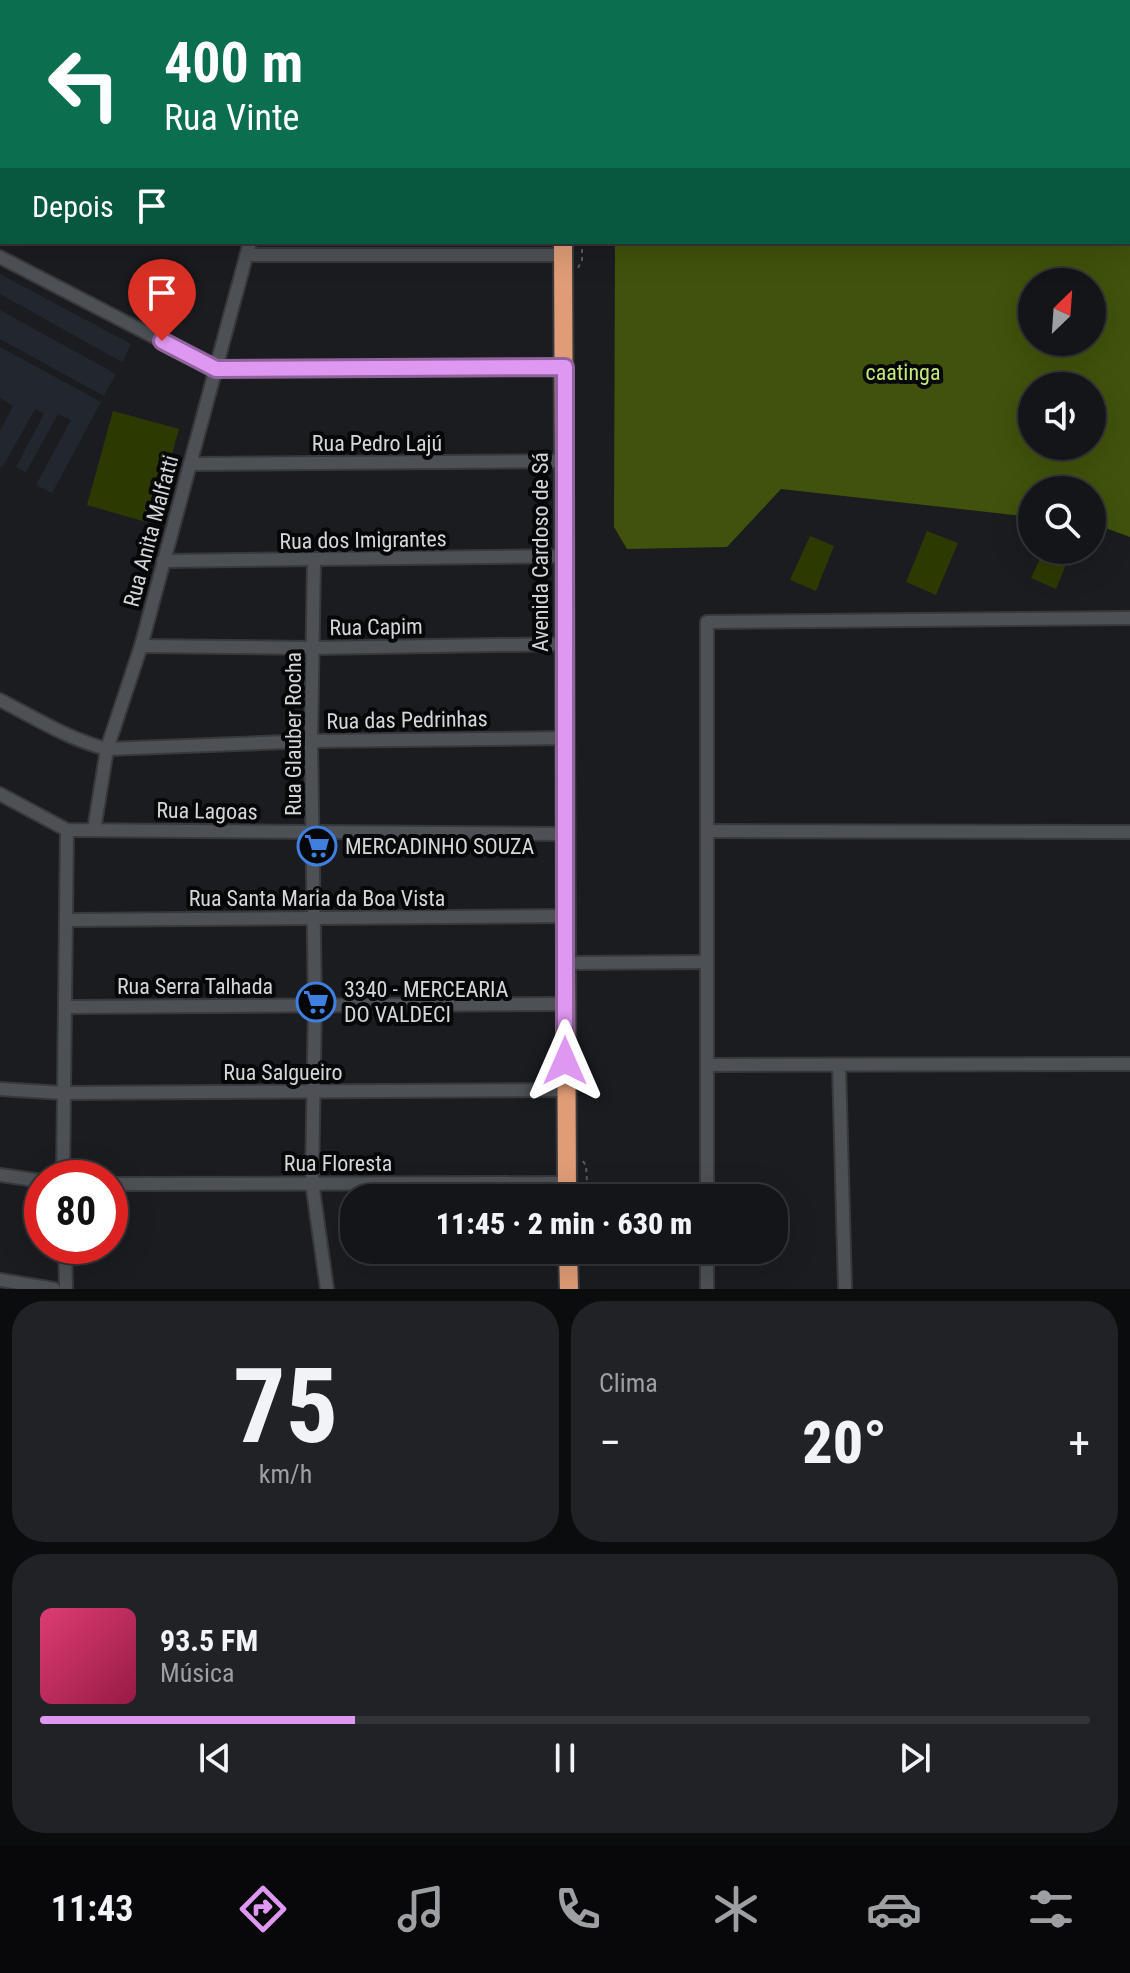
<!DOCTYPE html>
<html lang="pt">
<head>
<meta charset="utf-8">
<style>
  :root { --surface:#141518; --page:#212225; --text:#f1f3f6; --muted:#9d9fa2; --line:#333437; --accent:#df98f1 }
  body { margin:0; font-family:"Roboto Condensed",sans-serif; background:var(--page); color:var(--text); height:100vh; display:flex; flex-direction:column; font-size:30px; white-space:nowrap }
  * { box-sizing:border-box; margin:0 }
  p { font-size:26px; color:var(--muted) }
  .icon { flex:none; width:44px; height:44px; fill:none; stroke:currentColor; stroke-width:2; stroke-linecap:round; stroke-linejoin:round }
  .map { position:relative; height:1289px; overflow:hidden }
  .details { display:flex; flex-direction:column; gap:12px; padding:12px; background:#0b0c0d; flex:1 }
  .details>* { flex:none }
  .banner { position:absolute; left:0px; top:0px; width:1130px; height:244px; box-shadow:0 8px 32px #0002,0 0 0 2px var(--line); background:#0b6e4f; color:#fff; overflow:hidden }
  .needle { width:52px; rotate:25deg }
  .controls { position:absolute; left:1018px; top:268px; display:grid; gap:16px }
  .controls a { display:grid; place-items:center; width:88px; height:88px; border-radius:50%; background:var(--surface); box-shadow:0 8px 32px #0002,0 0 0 2px var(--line); font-size:40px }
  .speed { position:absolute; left:24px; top:1160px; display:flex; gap:16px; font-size:40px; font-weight:700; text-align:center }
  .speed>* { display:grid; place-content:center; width:104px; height:104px; border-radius:50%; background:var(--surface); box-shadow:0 8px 32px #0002,0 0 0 2px var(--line); line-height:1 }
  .speed .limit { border:12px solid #d22; background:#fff; color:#111 }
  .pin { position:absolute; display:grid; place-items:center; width:68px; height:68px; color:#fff; margin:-82px -34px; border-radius:50% 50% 50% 0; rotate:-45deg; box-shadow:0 0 8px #0007 }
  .pin .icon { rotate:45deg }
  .me { position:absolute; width:88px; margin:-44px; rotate:0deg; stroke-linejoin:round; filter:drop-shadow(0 0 6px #0008) }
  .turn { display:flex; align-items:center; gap:28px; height:168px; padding:0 32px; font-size:36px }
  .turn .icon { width:104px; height:104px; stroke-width:2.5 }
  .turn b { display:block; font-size:56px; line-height:68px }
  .then { display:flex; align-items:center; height:76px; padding:0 32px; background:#0003; gap:16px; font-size:30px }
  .big { font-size:60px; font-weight:800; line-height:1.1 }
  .details .widget { flex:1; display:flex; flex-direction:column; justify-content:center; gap:12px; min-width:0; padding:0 28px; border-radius:32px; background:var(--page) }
  .details .dial { align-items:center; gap:0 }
  .dial b { font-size:104px; line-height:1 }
  .song { display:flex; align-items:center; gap:24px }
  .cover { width:96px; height:96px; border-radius:12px; background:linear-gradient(135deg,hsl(340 70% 55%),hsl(340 70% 35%)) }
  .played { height:8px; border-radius:4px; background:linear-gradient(90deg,var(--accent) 30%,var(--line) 30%) }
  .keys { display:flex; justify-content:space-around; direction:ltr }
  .heat { display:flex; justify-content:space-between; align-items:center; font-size:44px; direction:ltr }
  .details .tiles { flex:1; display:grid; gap:12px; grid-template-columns:1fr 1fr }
  .widget:last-child { grid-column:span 2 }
  .trip { position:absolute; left:340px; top:1184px; width:448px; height:80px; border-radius:32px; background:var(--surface); box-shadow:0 8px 32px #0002,0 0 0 2px var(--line); font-weight:800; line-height:80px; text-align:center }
  .dock { display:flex; height:128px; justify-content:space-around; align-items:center; background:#08080a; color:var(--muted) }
  .dock .icon { width:56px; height:56px }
  .dock .current { color:var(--accent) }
  .dock b { font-size:36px; color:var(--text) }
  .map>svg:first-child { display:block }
</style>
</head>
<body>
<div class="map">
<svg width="1130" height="1289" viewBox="0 0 1130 1289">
  <rect width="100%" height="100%" fill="#1a1c20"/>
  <g fill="#22272f">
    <path d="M0,274L131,344L122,362L0,294Z"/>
    <path d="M0,310L116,374L104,396L0,339Z"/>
    <path d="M0,347L101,402L52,493L36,485L71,420L58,414L26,472L16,467L44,414L35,409L2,468L0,466V431L13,406L0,398Z"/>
  </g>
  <g fill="#2c3a01">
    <path d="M113,411L179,429L153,524L87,505Z"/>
    <path d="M927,531L958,543L936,595L906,582Z"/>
    <path d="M810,536L834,546L816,591L790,580Z"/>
    <path d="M1044,550H1072L1056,589L1031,578Z"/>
  </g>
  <path fill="#40520b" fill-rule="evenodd" d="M615,0H1130V537L1092,523V490H1032V517L781,489L727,547L627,549L614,527L615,242H1128V2ZM1032,282H1092V342H1032ZM1032,386H1092V446H1032Z"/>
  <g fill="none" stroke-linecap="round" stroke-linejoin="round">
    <defs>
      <g id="minor">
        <path d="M153,0L157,2"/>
        <path d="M316,2V0"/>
        <path d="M0,56L2,52"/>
        <path d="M247,255H563"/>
        <path d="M0,257L216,369L565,367"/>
        <path d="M190,464L565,461"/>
        <path d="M163,561L564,556"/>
        <path d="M314,561L311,741L315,1005L312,1182L327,1289"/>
        <path d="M141,646L312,648L564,644"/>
        <path d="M0,700C35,718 68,739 107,749L311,741L564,738"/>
        <path d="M0,794L67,830L566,834"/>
        <path d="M94,830L107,749L141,646L250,242"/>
        <path d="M709,831L1130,832"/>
        <path d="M68,920L566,916"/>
        <path d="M565,963L707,962"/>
        <path d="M66,1007L565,1004"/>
        <path d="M707,1065L1130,1064"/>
        <path d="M839,1065L845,1289"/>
        <path d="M0,1089L63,1093L566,1090"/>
        <path d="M0,1175L42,1181"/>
        <path d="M63,1178L67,830"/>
        <path d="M110,1184L567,1183"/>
        <path d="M707,1198V622L1130,618"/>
        <path d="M65,1246L66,1289"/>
        <path d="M707,1250V1289"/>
        <path d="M0,1280L54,1289"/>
      </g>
      <g id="major">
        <path d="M26,2L28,0"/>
        <path d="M0,29L2,27"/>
      </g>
      <g id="highway">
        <path d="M563,0V2"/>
        <path d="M563,242L567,1198"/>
        <path d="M568,1250L569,1289"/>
      </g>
    </defs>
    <use href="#minor" stroke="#37393c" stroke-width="16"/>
    <use href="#major" stroke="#37393c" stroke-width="20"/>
    <use href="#highway" stroke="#37393c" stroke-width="22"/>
    <g stroke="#58595d" stroke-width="2" stroke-dasharray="4 4" stroke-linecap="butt">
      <path d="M578,268L582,260V242"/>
      <path d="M583,1161L586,1166L588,1198"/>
    </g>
    <use href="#minor" stroke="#4d5055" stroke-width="12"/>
    <use href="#major" stroke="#a57e69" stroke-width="16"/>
    <use href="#highway" stroke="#df9c76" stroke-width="18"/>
  </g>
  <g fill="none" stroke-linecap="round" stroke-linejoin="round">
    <defs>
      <path id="route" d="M162,341L216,369L565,367V1061"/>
    </defs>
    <use href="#route" stroke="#91639d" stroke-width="20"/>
    <use href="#route" stroke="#df98f1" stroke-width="14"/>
  </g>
  <defs>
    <symbol id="supermarket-ring" viewBox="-11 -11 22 22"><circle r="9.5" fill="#060708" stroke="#3f7fe0" stroke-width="1.5"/><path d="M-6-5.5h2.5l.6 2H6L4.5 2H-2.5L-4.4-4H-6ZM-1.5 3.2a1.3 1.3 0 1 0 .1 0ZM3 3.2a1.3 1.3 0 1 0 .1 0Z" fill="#3f7fe0"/></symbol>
  </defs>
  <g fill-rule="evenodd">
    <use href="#supermarket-ring" x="295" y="824" width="44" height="44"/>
    <use href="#supermarket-ring" x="294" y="980" width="44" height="44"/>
  </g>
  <g text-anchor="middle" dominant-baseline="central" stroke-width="8" stroke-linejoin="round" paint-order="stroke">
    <g font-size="22" fill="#c5e976" stroke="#060708">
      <text x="903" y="372">caatinga</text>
    </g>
    <g font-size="22" fill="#d5d6d9" stroke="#060708">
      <text x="377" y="443">Rua Pedro Lajú</text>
      <text transform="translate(151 531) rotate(-75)">Rua Anita Malfatti</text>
      <text transform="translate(363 540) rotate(-1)">Rua dos Imigrantes</text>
      <text transform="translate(540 552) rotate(-90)">Avenida Cardoso de Sá</text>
      <text transform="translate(376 627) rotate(-1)">Rua Capim</text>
      <text transform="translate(407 720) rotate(-1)">Rua das Pedrinhas</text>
      <text transform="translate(293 734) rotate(-90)">Rua Glauber Rocha</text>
      <text transform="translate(207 811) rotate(1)">Rua Lagoas</text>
      <text x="317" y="898">Rua Santa Maria da Boa Vista</text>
      <text x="195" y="986">Rua Serra Talhada</text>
      <text x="283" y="1072">Rua Salgueiro</text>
      <text x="338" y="1163">Rua Floresta</text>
    </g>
    <g font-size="22" fill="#d5d6d9" stroke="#060708" text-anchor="start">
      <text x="345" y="846">MERCADINHO SOUZA</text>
      <text x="344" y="989">3340 - MERCEARIA<tspan x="344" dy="25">DO VALDECI</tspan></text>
    </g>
  </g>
</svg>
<div class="controls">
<a><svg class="needle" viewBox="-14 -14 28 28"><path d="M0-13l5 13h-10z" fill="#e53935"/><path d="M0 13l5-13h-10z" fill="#9d9fa2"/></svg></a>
<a><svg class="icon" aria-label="sound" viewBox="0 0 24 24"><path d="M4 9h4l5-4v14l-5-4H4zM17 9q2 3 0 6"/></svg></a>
<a><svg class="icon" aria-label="search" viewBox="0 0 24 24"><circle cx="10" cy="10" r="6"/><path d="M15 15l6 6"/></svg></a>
</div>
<div class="speed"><div class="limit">80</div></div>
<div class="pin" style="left:162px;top:341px;background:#d93025"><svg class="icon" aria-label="arrive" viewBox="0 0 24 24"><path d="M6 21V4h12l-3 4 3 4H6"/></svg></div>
<svg class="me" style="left:565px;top:1061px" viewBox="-20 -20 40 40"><path d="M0-17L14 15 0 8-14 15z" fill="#df98f1" stroke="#fff" stroke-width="4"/></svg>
<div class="trip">11:45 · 2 min · 630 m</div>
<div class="banner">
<div class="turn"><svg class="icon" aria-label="left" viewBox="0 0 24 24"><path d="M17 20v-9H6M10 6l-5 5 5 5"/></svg><div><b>400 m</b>Rua Vinte</div></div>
<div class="then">Depois<svg class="icon" aria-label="arrive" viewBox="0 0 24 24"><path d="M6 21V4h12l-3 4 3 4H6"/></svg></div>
</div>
</div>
<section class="details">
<div class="tiles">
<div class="widget dial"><b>75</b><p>km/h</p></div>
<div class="widget"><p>Clima</p>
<div class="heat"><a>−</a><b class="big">20°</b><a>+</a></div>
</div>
<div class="widget">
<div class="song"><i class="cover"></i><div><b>93.5 FM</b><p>Música</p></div></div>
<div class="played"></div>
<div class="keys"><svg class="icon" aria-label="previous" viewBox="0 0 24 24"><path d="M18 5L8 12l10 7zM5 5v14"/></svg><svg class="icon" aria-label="pause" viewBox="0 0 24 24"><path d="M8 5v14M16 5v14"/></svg><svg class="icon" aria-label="next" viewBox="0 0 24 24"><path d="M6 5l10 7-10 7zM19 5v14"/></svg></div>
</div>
</div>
</section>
<nav class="dock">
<b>11:43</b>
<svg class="icon current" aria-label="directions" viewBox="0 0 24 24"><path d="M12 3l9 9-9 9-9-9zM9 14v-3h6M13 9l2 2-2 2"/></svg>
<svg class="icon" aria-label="music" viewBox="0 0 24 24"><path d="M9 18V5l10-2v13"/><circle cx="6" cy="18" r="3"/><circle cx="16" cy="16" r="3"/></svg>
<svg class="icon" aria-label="phone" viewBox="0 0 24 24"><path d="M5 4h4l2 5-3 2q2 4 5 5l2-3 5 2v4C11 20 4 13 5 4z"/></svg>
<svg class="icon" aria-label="climate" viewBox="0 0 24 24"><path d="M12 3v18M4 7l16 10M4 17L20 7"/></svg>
<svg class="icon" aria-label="car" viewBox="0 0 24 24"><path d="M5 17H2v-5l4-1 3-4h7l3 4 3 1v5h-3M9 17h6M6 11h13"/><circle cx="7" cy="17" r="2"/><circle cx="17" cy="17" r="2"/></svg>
<svg class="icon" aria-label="filters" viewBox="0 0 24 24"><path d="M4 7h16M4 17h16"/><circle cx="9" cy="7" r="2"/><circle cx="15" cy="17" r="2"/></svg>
</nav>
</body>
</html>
